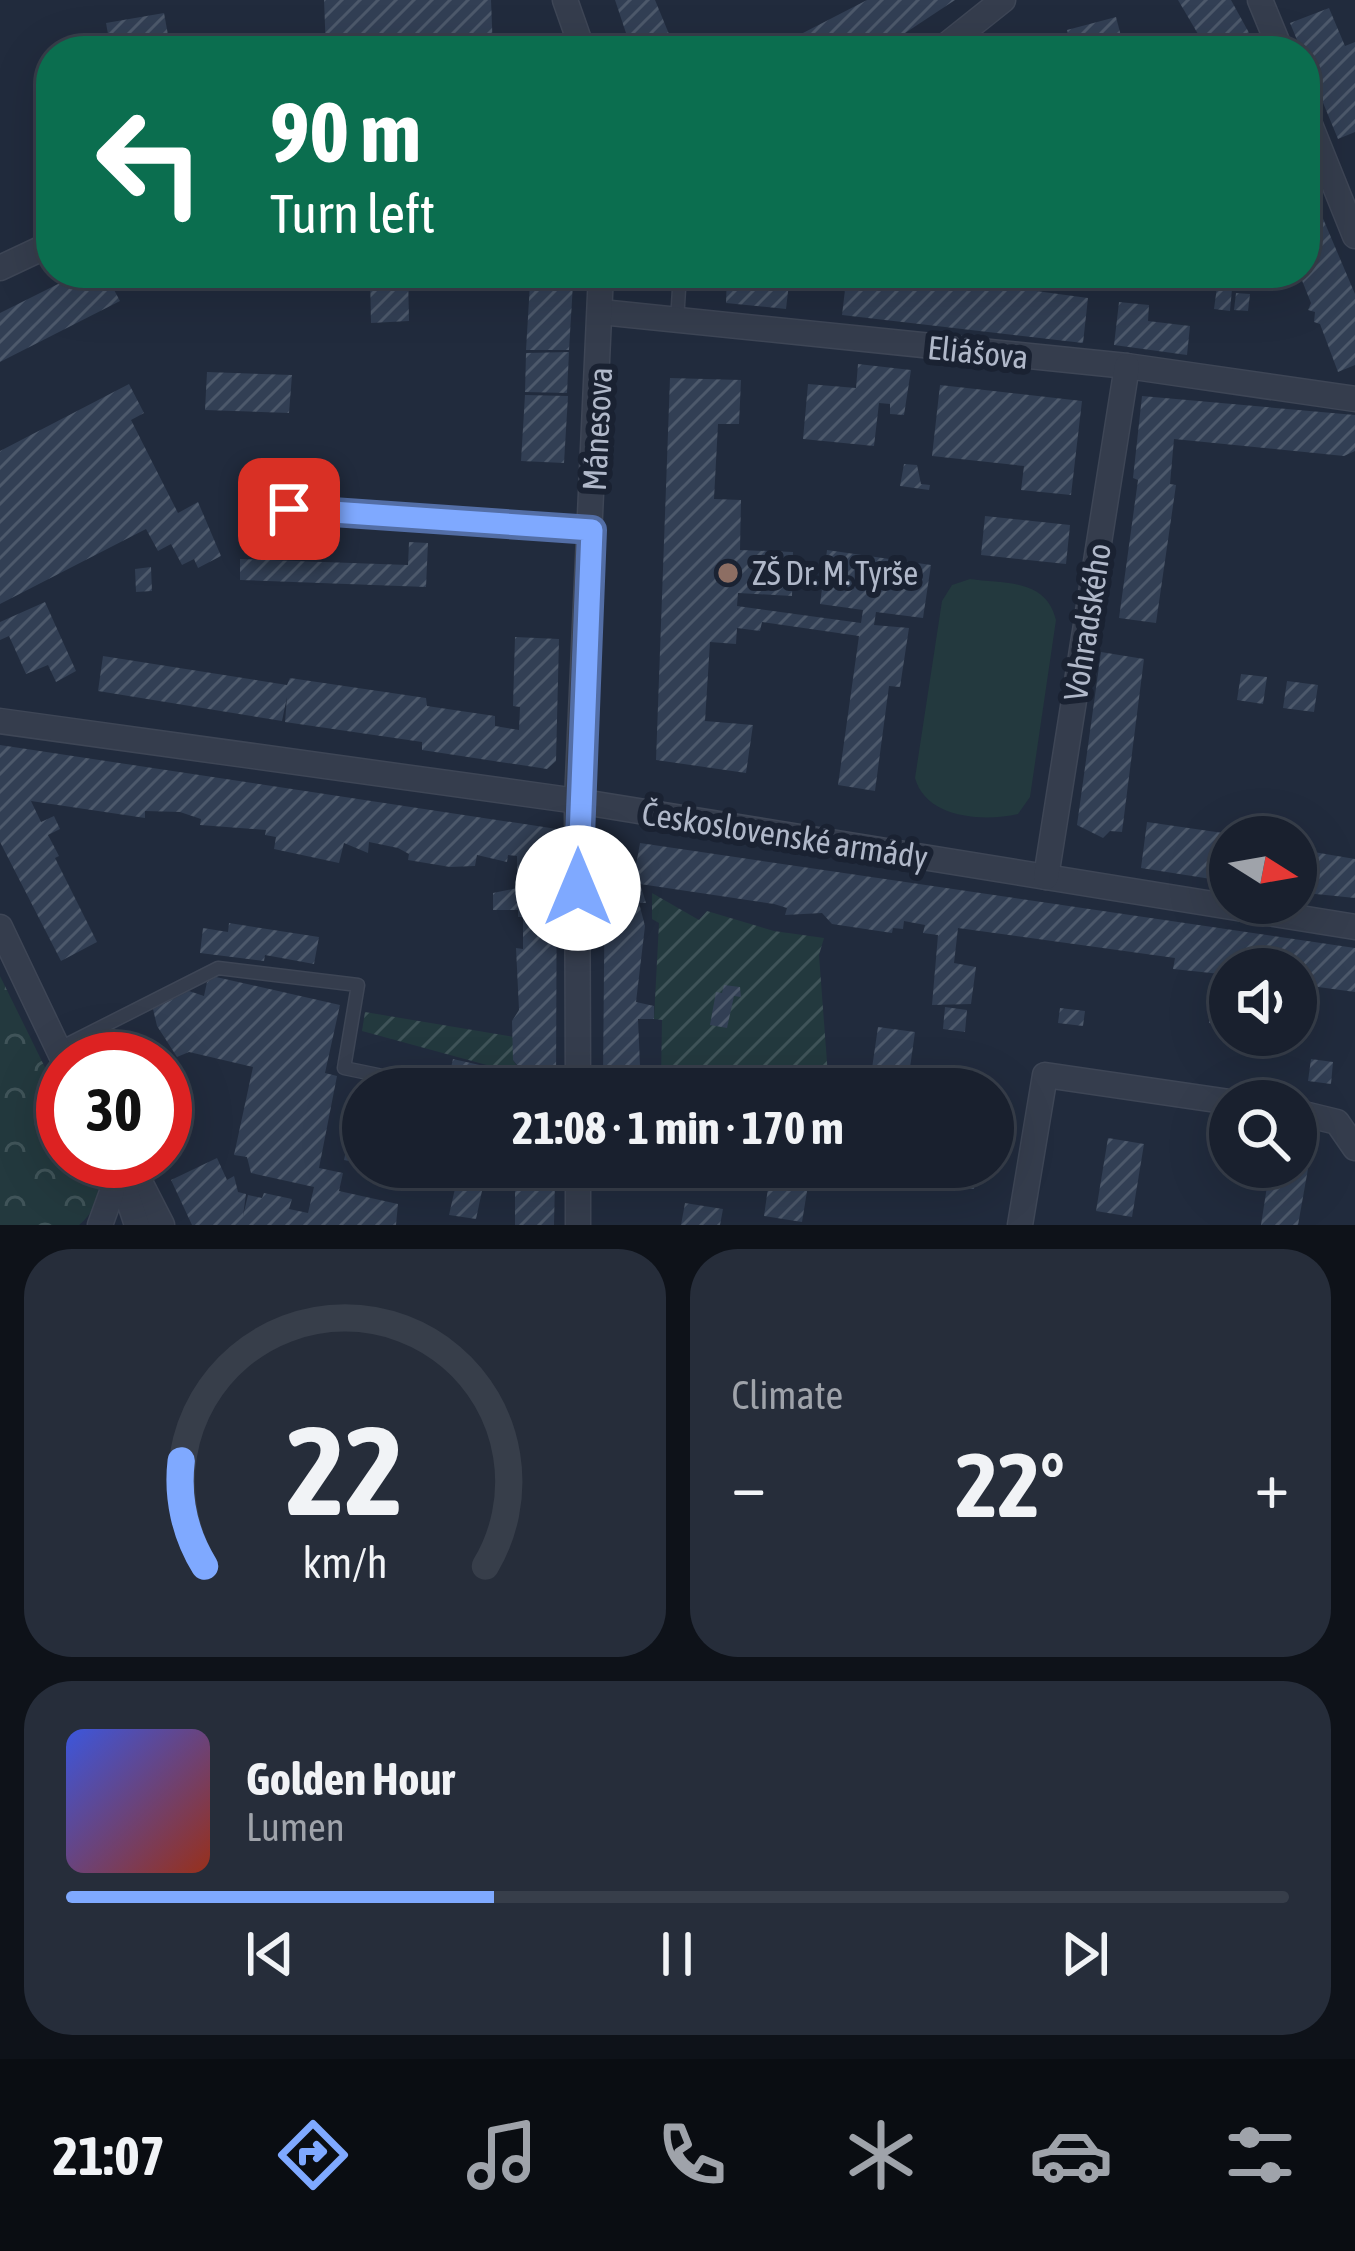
<!DOCTYPE html>
<html lang="en">
<head>
<meta charset="utf-8">
<style>
  :root { --surface:#19202e; --page:#262d3a; --text:#f1f3f6; --muted:#9fa3aa; --line:#373e4a; --accent:#7fa9ff }
  body { margin:0; font-family:"Asap Condensed",sans-serif; background:var(--page); color:var(--text); height:100vh; display:flex; flex-direction:column; font-size:45px; white-space:nowrap }
  * { box-sizing:border-box; margin:0 }
  p { font-size:39px; color:var(--muted) }
  .icon { flex:none; width:66px; height:66px; fill:none; stroke:currentColor; stroke-width:2; stroke-linecap:round; stroke-linejoin:round }
  .map { position:relative; height:1225px; overflow:hidden }
  .side { display:flex; flex-direction:column; gap:24px; padding:24px; background:#0e1219; flex:1 }
  .side>* { flex:none }
  .top-card { position:absolute; left:36px; top:36px; width:1284px; height:252px; border-radius:48px; box-shadow:0 12px 48px #0002,0 0 0 3px var(--line); background:#0b6e4f; color:#fff; overflow:hidden }
  .needle { width:78px; rotate:101deg }
  .fabs { position:absolute; left:1209px; top:816px; display:grid; gap:24px }
  .fabs a { display:grid; place-items:center; width:108px; height:108px; border-radius:50%; background:var(--surface); box-shadow:0 12px 48px #0002,0 0 0 3px var(--line); font-size:60px }
  .speed { position:absolute; left:36px; top:1032px; display:flex; gap:24px; font-size:60px; font-weight:700; text-align:center }
  .speed>* { display:grid; place-content:center; width:156px; height:156px; border-radius:50%; background:var(--surface); box-shadow:0 12px 48px #0002,0 0 0 3px var(--line); line-height:1 }
  .speed .limit { border:18px solid #d22; background:#fff; color:#111 }
  .pin { position:absolute; display:grid; place-items:center; width:102px; height:102px; color:#fff; margin:-51px; border-radius:24px; box-shadow:0 6px 18px #0006 }
  .me { position:absolute; width:132px; margin:-66px; rotate:0deg; stroke-linejoin:round; filter:drop-shadow(0 0 9px #0008) }
  .turn { display:flex; align-items:center; gap:42px; height:252px; padding:0 36px; font-size:54px }
  .turn .icon { width:156px; height:156px; stroke-width:2.5 }
  .turn b { display:block; font-size:84px; line-height:102px }
  .big { font-size:90px; font-weight:700; line-height:1.1 }
  .side .tile { flex:1; display:flex; flex-direction:column; justify-content:center; gap:18px; min-width:0; padding:0 42px; border-radius:48px; background:var(--page) }
  .side .dial { align-items:center; gap:0 }
  .dial svg { height:312px; overflow:visible; fill:none; stroke:var(--line); stroke-width:7; stroke-linecap:round; text-anchor:middle }
  .dial text { fill:var(--text); stroke:none }
  .song { display:flex; align-items:center; gap:36px }
  .cover { width:144px; height:144px; border-radius:18px; background:linear-gradient(135deg,hsl(230 70% 55%),hsl(10 70% 35%)) }
  .played { height:12px; border-radius:6px; background:linear-gradient(90deg,var(--accent) 35%,var(--line) 35%) }
  .keys { display:flex; justify-content:space-around; direction:ltr }
  .heat { display:flex; justify-content:space-between; align-items:center; font-size:66px; direction:ltr }
  .side .tiles { flex:1; display:grid; gap:24px; grid-template-columns:1fr 1fr }
  .tile:last-child { grid-column:span 2 }
  .trip { position:absolute; left:342px; top:1068px; width:672px; height:120px; border-radius:60px; background:var(--surface); box-shadow:0 12px 48px #0002,0 0 0 3px var(--line); font-weight:700; line-height:120px; text-align:center }
  .tab-bar { display:flex; height:192px; justify-content:space-around; align-items:center; background:#0a0d12; color:var(--muted) }
  .tab-bar .icon { width:84px; height:84px }
  .tab-bar .on { color:var(--accent) }
  .tab-bar b { font-size:54px; color:var(--text) }
  .map>svg:first-child { display:block }
</style>
</head>
<body>
<div class="map">
<svg width="1355" height="1225" viewBox="0 0 1355 1225">
  <defs>
    <pattern id="forest-crowns" width="20" height="18" patternUnits="userSpaceOnUse" patternTransform="scale(3)"><rect width="20" height="18" fill="#23393e"/><path d="M2 6a3 3 0 1 1 6 0M12 15a3 3 0 1 1 6 0" fill="none" stroke="#405459"/></pattern>
    <pattern id="garden-furrows" width="10" height="10" patternUnits="userSpaceOnUse" patternTransform="scale(3)"><rect width="10" height="10" fill="#23393e"/><path d="M-1 1l2-2M0 10L10 0M9 11l2-2" fill="none" stroke="#405459"/></pattern>
    <pattern id="building-hatch" width="6" height="6" patternUnits="userSpaceOnUse" patternTransform="scale(3)"><rect width="6" height="6" fill="#323f54"/><path d="M-1 1l2-2M0 6l6-6M5 7l2-2" fill="none" stroke="#4d596b"/></pattern>
  </defs>
  <rect width="100%" height="100%" fill="#212b3d"/>
  <path fill="#23393e" d="M970,579C1007,584 1046,579 1056,620L1030,797L1018,814C982,822 926,818 915,778L942,601L952,585Z"/>
  <path fill="url(#forest-crowns)" d="M0,976L63,1104V1161H91C103,1186 100,1207 79,1225H0Z"/>
  <g fill="url(#garden-furrows)">
    <path d="M652,893L699,920L707,911L774,931L824,938L819,955L829,1089H725L661,1078L662,1020L654,1019L659,923L652,919Z"/>
    <path d="M365,1012L514,1037L513,1060L532,1089H495L494,1067L362,1031Z"/>
  </g>
  <g fill="url(#building-hatch)">
    <path d="M324,0H491L493,51H326Z"/>
    <path d="M615,0H655L676,51H632Z"/>
    <path d="M867,0H955L878,51H768Z"/>
    <path d="M1178,0H1231L1259,51H1208Z"/>
    <path d="M1329,8L1345,46L1355,42V132L1338,139L1290,23Z"/>
    <path d="M164,13L171,51H111L106,23Z"/>
    <path d="M1116,17L1121,36L1072,51L1067,30Z"/>
    <path d="M1316,202L1355,294V365L1338,372L1320,324L1314,322L1315,312L1308,310L1311,303L1299,273H1305V206Z"/>
    <path d="M80,273H105L120,301L0,362V313Z"/>
    <path d="M370,273H408L409,321L371,323Z"/>
    <path d="M727,273L790,275L786,309L726,303Z"/>
    <path d="M847,273L962,281L963,276L977,278L976,283L1088,298L1083,343L842,315Z"/>
    <path d="M530,283L573,284L569,350H526Z"/>
    <path d="M1217,287L1232,289L1230,311L1214,309Z"/>
    <path d="M1236,293L1250,294L1248,311L1234,310Z"/>
    <path d="M1119,302L1149,305L1148,321L1190,326L1187,355L1114,345Z"/>
    <path d="M569,352L567,393L525,392L526,353Z"/>
    <path d="M858,364L911,370L904,415L890,414V404L879,403L874,446L803,439L808,384L856,388Z"/>
    <path d="M207,372L292,375L289,413L205,410Z"/>
    <path d="M670,378L741,380L739,424H718L714,499L741,500L740,550L793,552L792,596L738,593L737,606L861,623L863,610L820,604L827,550L931,565L923,618L876,612L874,625L909,628L900,687L889,686L875,791L838,785L859,636L762,622L760,631L737,628L736,644L710,642L705,721L753,725L746,773L656,760Z"/>
    <path d="M129,384L144,413L131,420L178,513L198,502L221,556L198,568L194,559L182,565L171,544L158,551L146,529L0,604V451Z"/>
    <path d="M940,385L1082,401L1071,495L1021,490L1024,466L932,456Z"/>
    <path d="M525,395L568,396L564,463L521,461Z"/>
    <path d="M1142,396L1355,415V451L1344,456L1174,439L1170,484L1176,485L1156,623L1119,618L1138,480L1133,478Z"/>
    <path d="M904,464L917,465L921,484L930,485L929,490L900,486Z"/>
    <path d="M985,516L1070,525L1066,564L981,555Z"/>
    <path d="M409,542L428,543L426,587L240,580V559L408,565Z"/>
    <path d="M151,567L152,591L136,592L135,569Z"/>
    <path d="M45,602L76,671L56,682L48,665L26,674L9,636L0,640V622Z"/>
    <path d="M515,637L559,639L556,761L547,769L422,750V742L285,722L287,697L282,721L98,691L103,656L287,685L290,678L426,698L427,706L495,716V726L519,730L520,707L513,706Z"/>
    <path d="M1101,652L1144,659L1122,832L1110,831L1103,838L1077,825Z"/>
    <path d="M1241,674L1267,677L1263,704L1237,700Z"/>
    <path d="M1287,681L1318,685L1314,712L1283,708Z"/>
    <path d="M0,745L557,829L556,1089L521,1084V1070L513,1060L512,1021L519,1010L516,948L523,949V917H518V910H493V893L517,888V856L508,855L507,862L477,855L475,866L450,867L408,860L409,854L398,848L369,842L368,853L344,843L339,863L274,849L276,837L265,835L266,830L200,825L201,819L180,812L145,811V818L31,801L41,822L54,816L60,829L48,835L59,856L55,858L97,942L61,961L0,842Z"/>
    <path d="M1147,822L1230,834V882L1141,868Z"/>
    <path d="M640,843L1355,948V992L1296,984V969H1230V975L1173,969L1175,958L958,928L954,963L976,967L971,1004L932,1005L938,935L923,933L925,925L904,921L903,929L893,928L892,933L832,924L822,913L785,915L787,908L774,904L640,884L646,903H639L645,926L636,1002L654,1006V1019H638L641,1089H608L603,1078L605,864L636,865Z"/>
    <path d="M1296,849L1355,859V898L1296,892Z"/>
    <path d="M229,923L319,937L314,964L265,955L264,961L200,953L203,928L228,932Z"/>
    <path d="M216,977L340,1005L325,1073L337,1076L319,1168L343,1173L339,1191L398,1204L396,1225H192L171,1180L217,1158L227,1180L234,1176L238,1192L246,1194L243,1216L248,1195L262,1198L264,1193L292,1199L289,1209L308,1213L314,1187L251,1173L247,1157L234,1155L253,1067L189,1052L177,1057L157,1026L153,1009L189,991L204,996L207,982Z"/>
    <path d="M724,985L740,987L741,997L734,996L727,1028L710,1025L716,992L722,993Z"/>
    <path d="M1213,986L1227,988L1223,1025L1209,1023Z"/>
    <path d="M945,1007L967,1010L965,1032L943,1029Z"/>
    <path d="M1060,1008L1085,1011L1083,1026L1058,1023Z"/>
    <path d="M878,1027L915,1032L907,1089H869Z"/>
    <path d="M453,1059L493,1068L494,1089H446Z"/>
    <path d="M1311,1059L1333,1062L1331,1084L1308,1081Z"/>
    <path d="M361,1082H363V1164L344,1160Z"/>
    <path d="M1108,1138L1144,1144L1132,1217L1096,1211Z"/>
    <path d="M771,1167H811L802,1222L764,1216Z"/>
    <path d="M939,1167H977L974,1189L937,1183Z"/>
    <path d="M1270,1167L1308,1169L1298,1225H1261Z"/>
    <path d="M459,1171L485,1177L476,1219L449,1215Z"/>
    <path d="M555,1181L554,1225H515V1182Z"/>
    <path d="M685,1203L723,1209L720,1225H681Z"/>
  </g>
  <g fill="none" stroke-linecap="round" stroke-linejoin="round">
    <defs>
      <g id="service">
        <path d="M677,321L680,273"/>
        <path d="M289,509L591,530"/>
        <path d="M58,1049L218,968L358,985L344,1068L431,1086"/>
      </g>
      <g id="minor">
        <path d="M565,0L583,51"/>
        <path d="M1260,0L1281,51"/>
        <path d="M939,51L1003,0"/>
        <path d="M1305,112L1355,236"/>
        <path d="M0,268L51,244"/>
        <path d="M601,312L1127,366L1355,399"/>
        <path d="M0,721L577,801L1355,927"/>
        <path d="M1046,877L1127,366"/>
        <path d="M0,927L63,1059"/>
        <path d="M578,1089L577,801L601,273"/>
        <path d="M1296,1112L1337,1122L1355,1148"/>
        <path d="M117,1161L141,1184L162,1225"/>
        <path d="M578,1167V1225"/>
        <path d="M120,1174L137,1225"/>
        <path d="M100,1225L112,1192V1163"/>
        <path d="M1020,1225L1045,1075L1230,1102"/>
      </g>
    </defs>
    <use href="#service" stroke="#3e4656" stroke-width="15"/>
    <use href="#minor" stroke="#3e4656" stroke-width="27"/>
    <use href="#service" stroke="#353d4d" stroke-width="12"/>
    <use href="#minor" stroke="#353d4d" stroke-width="24"/>
  </g>
  <g fill="none" stroke-linecap="round" stroke-linejoin="round">
    <defs>
      <path id="route" d="M289,509L592,530L578,888"/>
    </defs>
    <use href="#route" stroke="#536ea6" stroke-width="30"/>
    <use href="#route" stroke="#7fa9ff" stroke-width="21"/>
  </g>
  <circle fill="#8d6e63" stroke="#1a2232" stroke-width="4.5" cx="728" cy="573" r="12"/>
  <g text-anchor="middle" dominant-baseline="central" stroke-width="12" stroke-linejoin="round" paint-order="stroke">
    <g font-size="33" fill="#b0b8c9" stroke="#1a2232">
      <text transform="translate(978 352) rotate(6)">Eliášova</text>
      <text transform="translate(597 429) rotate(-87)">Mánesova</text>
      <text transform="translate(1087 622) rotate(-81)">Vohradského</text>
      <text transform="translate(785 835) rotate(9)">Československé armády</text>
    </g>
    <g font-size="33" fill="#b0b8c9" stroke="#1a2232" text-anchor="start">
      <text x="752" y="573">ZŠ Dr. M. Tyrše</text>
    </g>
  </g>
</svg>
<div class="fabs">
<a><svg class="needle" viewBox="-14 -14 28 28"><path d="M0-13l5 13h-10z" fill="#e53935"/><path d="M0 13l5-13h-10z" fill="#9fa3aa"/></svg></a>
<a><svg class="icon" aria-label="sound" viewBox="0 0 24 24"><path d="M4 9h4l5-4v14l-5-4H4zM17 9q2 3 0 6"/></svg></a>
<a><svg class="icon" aria-label="search" viewBox="0 0 24 24"><circle cx="10" cy="10" r="6"/><path d="M15 15l6 6"/></svg></a>
</div>
<div class="speed"><div class="limit">30</div></div>
<div class="pin" style="left:289px;top:509px;background:#d93025"><svg class="icon" aria-label="arrive" viewBox="0 0 24 24"><path d="M6 21V4h12l-3 4 3 4H6"/></svg></div>
<svg class="me" style="left:578px;top:888px" viewBox="-20 -20 40 40"><circle r="19" fill="#fff"/><path d="M0-13L10 11 0 6-10 11z" fill="#7fa9ff"/></svg>
<div class="trip">21:08 · 1 min · 170 m</div>
<div class="top-card">
<div class="turn"><svg class="icon" aria-label="left" viewBox="0 0 24 24"><path d="M17 20v-9H6M10 6l-5 5 5 5"/></svg><div><b>90 m</b>Turn left</div></div>
</div>
</div>
<section class="side">
<div class="tiles">
<div class="tile dial"><svg viewBox="0 0 100 80">
<path d="M14 69A42 42 0 1 1 86 69"/>
<path d="M14 69A42 42 0 0 1 8 42" stroke="#7fa9ff"/>
<text x="50" y="56" font-size="32" font-weight="700">22</text>
<text x="50" y="72" font-size="11">km/h</text>
</svg></div>
<div class="tile"><p>Climate</p>
<div class="heat"><a>−</a><b class="big">22°</b><a>+</a></div>
</div>
<div class="tile">
<div class="song"><i class="cover"></i><div><b>Golden Hour</b><p>Lumen</p></div></div>
<div class="played"></div>
<div class="keys"><svg class="icon" aria-label="previous" viewBox="0 0 24 24"><path d="M18 5L8 12l10 7zM5 5v14"/></svg><svg class="icon" aria-label="pause" viewBox="0 0 24 24"><path d="M8 5v14M16 5v14"/></svg><svg class="icon" aria-label="next" viewBox="0 0 24 24"><path d="M6 5l10 7-10 7zM19 5v14"/></svg></div>
</div>
</div>
</section>
<nav class="tab-bar">
<b>21:07</b>
<svg class="icon on" aria-label="directions" viewBox="0 0 24 24"><path d="M12 3l9 9-9 9-9-9zM9 14v-3h6M13 9l2 2-2 2"/></svg>
<svg class="icon" aria-label="music" viewBox="0 0 24 24"><path d="M9 18V5l10-2v13"/><circle cx="6" cy="18" r="3"/><circle cx="16" cy="16" r="3"/></svg>
<svg class="icon" aria-label="phone" viewBox="0 0 24 24"><path d="M5 4h4l2 5-3 2q2 4 5 5l2-3 5 2v4C11 20 4 13 5 4z"/></svg>
<svg class="icon" aria-label="climate" viewBox="0 0 24 24"><path d="M12 3v18M4 7l16 10M4 17L20 7"/></svg>
<svg class="icon" aria-label="car" viewBox="0 0 24 24"><path d="M5 17H2v-5l4-1 3-4h7l3 4 3 1v5h-3M9 17h6M6 11h13"/><circle cx="7" cy="17" r="2"/><circle cx="17" cy="17" r="2"/></svg>
<svg class="icon" aria-label="filters" viewBox="0 0 24 24"><path d="M4 7h16M4 17h16"/><circle cx="9" cy="7" r="2"/><circle cx="15" cy="17" r="2"/></svg>
</nav>
</body>
</html>
